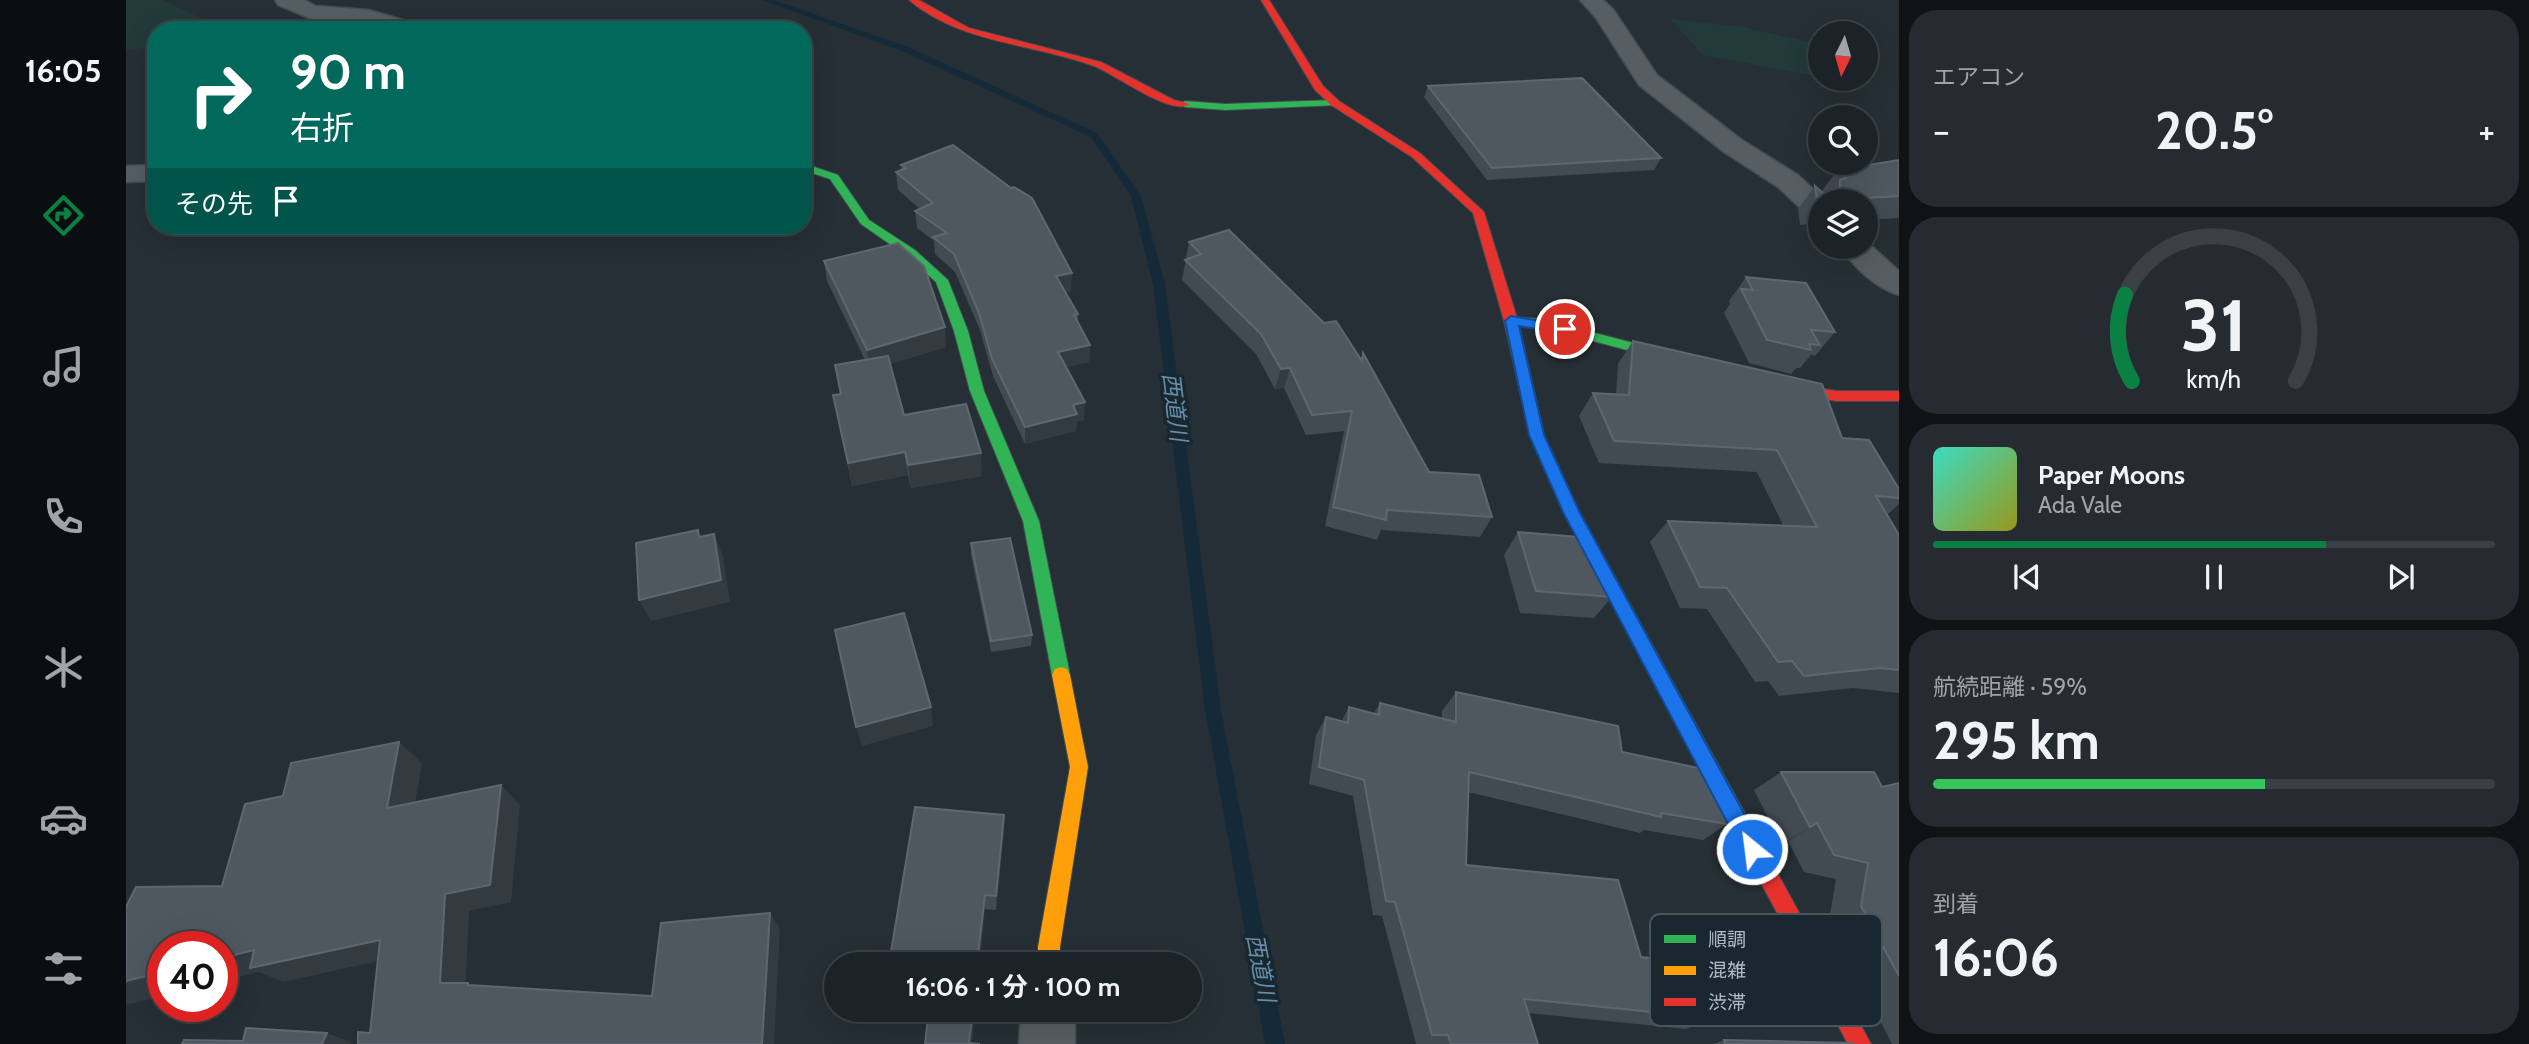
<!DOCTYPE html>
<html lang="ja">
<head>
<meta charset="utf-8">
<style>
  :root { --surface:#1c2328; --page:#252b30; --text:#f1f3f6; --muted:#a0a4a8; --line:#3a4045; --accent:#0b8043 }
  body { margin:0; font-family:Cabin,"Noto Sans JP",sans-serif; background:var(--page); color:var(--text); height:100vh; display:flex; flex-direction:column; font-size:26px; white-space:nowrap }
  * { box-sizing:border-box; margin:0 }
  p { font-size:23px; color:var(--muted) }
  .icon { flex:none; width:38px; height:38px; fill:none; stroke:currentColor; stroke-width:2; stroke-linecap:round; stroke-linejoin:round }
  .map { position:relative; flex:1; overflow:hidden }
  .sheet { display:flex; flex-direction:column; gap:10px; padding:10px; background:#0f1316; width:630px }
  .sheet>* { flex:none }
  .banner { position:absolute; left:21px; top:21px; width:665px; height:214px; border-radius:28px; box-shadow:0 7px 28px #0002,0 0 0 2px var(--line); background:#00695c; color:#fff; overflow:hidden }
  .needle { width:46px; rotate:185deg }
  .fabs { position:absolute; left:1682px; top:21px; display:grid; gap:14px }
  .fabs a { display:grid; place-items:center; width:70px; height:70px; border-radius:50%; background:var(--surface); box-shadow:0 7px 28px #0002,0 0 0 2px var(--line); font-size:35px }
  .speed { position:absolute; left:21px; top:931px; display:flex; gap:14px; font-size:35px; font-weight:700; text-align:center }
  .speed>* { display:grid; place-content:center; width:91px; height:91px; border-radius:50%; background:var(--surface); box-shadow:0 7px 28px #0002,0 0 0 2px var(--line); line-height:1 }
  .speed .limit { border:10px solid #d22; background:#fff; color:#111 }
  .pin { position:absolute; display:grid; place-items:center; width:60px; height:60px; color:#fff; margin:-30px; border:4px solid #fff; border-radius:50%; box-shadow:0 2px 7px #0007 }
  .me { position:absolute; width:77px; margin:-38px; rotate:331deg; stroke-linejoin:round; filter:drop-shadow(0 0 5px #0008) }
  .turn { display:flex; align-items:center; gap:24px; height:147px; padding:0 28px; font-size:32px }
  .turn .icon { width:91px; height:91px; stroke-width:2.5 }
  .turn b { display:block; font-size:49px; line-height:60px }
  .then { display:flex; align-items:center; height:66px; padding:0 28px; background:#0003; gap:14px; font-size:26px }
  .big { font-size:52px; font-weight:700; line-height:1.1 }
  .sheet .widget { flex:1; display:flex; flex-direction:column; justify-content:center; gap:10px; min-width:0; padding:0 24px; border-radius:28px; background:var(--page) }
  .sheet .dial { align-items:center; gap:0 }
  .dial svg { height:182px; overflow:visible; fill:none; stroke:var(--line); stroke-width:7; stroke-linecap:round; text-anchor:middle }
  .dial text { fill:var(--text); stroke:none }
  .song { display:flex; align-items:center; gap:21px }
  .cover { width:84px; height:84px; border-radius:10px; background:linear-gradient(135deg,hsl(170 70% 55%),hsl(60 70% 35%)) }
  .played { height:7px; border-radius:4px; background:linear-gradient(90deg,var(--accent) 70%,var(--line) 70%) }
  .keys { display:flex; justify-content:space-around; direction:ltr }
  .heat { display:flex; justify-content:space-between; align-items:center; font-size:38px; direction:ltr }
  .charge { height:10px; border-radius:5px; background:linear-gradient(90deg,#34c759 59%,var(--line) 0) }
  .trip { position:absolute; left:698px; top:952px; width:378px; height:70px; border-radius:35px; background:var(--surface); box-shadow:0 7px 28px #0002,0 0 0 2px var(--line); font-weight:700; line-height:70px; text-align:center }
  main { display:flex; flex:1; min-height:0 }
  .dock { display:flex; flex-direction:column; width:126px; justify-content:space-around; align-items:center; background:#0b0e10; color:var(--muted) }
  .dock .icon { width:49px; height:49px }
  .dock .on { color:var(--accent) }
  .dock b { font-size:32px; color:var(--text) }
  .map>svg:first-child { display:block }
</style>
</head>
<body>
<main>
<nav class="dock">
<b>16:05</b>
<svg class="icon on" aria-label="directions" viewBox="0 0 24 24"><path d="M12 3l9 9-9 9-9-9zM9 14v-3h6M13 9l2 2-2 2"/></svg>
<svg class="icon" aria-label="music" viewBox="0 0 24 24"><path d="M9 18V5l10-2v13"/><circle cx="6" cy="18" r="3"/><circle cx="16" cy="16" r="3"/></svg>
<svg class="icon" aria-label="phone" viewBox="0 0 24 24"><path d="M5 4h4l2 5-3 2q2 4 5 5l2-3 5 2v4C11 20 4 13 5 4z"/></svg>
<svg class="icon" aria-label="climate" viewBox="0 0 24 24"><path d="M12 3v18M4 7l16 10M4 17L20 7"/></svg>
<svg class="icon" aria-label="car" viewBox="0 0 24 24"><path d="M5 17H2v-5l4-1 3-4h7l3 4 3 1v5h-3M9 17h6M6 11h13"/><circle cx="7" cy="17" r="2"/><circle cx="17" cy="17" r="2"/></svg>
<svg class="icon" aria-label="filters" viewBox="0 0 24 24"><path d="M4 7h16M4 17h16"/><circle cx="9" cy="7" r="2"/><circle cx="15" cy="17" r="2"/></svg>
</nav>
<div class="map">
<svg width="1773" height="1044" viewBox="0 0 1773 1044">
  <rect width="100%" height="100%" fill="#262f35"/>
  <g fill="#233a3a">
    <path d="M0,0H37L85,23L74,30H30V47L0,50Z"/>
    <path d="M1544,19L1617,27L1687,43L1694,50V77L1577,55Z"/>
  </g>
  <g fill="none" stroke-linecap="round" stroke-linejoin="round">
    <path fill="#152a39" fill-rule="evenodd" d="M636,0H648L782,47L971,133L1015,196L1039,284L1095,710L1159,1044H1139L1079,710L1027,284L1005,196L965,137L776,51Z"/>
    <defs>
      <g id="street">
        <path d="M149,0H178L190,6L243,10L294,25L297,30H262L241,23L186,19L152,5Z"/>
        <path d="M1454,0H1477L1487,9L1531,75L1616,140L1672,175L1700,201H1694V220L1684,217L1652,187L1598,152L1513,85L1470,18Z"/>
        <path d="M30,165V181L0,182V166Z"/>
        <path d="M1740,241L1773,271V295C1749,288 1728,267 1714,247H1740Z"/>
        <path d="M895,1010H949V1044H893Z"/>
      </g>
      <g id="fast">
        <path d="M1209,100L1214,103L1213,105L1099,110L1059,107L1054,104L1059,101L1099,104Z"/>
        <path d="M677,163L712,175L743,220L789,250L822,280L842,331L858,391L913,521L944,675L941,681L935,683L929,681L926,675L897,521L844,391L828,331L810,282L781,256L735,224L704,179L677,170Z"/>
        <path d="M1385,317L1415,319L1558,356L1560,359L1553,364L1415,327L1380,324L1378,321Z"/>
        <path d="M1440,495L1445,497L1623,821L1626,828L1623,835L1616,838L1609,835L1432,501Z"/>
      </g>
      <path id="slow" d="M935,667L941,669L944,675L962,767L934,947V964H912V947L944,767L926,675L929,669Z"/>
      <g id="jam">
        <path d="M783,0H793L843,28L975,62L1048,100L1064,104C1045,117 989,74 968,66C906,43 835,44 783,0Z"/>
        <path d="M1135,0H1143L1197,86L1213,101L1294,153L1358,212L1392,321L1418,435L1448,501L1445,505H1435L1404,435L1378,321L1347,213L1286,157L1205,105L1189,90Z"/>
        <path d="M1648,380L1710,391H1773V401H1710L1643,388L1641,385Z"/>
        <path d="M1616,818L1623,821L1745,1044H1722L1609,835L1606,828L1609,821Z"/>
      </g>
    </defs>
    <use href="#street" stroke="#434c52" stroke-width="3"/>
    <use href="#fast" stroke="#434c52" stroke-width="2"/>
    <use href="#slow" stroke="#434c52" stroke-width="2"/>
    <use href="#jam" stroke="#434c52" stroke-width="2"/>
    <use href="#street" fill="#565e64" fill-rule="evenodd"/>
    <use href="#fast" fill="#30b455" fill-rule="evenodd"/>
    <use href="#slow" fill="#ff9f0a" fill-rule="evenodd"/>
    <use href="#jam" fill="#e5322d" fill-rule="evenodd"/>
  </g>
  <g fill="#434b52">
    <path d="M1302,86L1535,158L1528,170L1361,180L1298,97Z"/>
    <path d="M1773,160V218L1740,220V201H1694V223L1674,225L1672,209L1689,186L1695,192L1712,170Z"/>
    <path d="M775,165L945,291L939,292L952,314V323L964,345L963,362L940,367L958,420L951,421L950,431L899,444L867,376L854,330L829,272L809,254L808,241L791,228L789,211L794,209L772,190L770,172L776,170Z"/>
    <path d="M1063,242L1235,360L1237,353L1303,472L1366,517L1354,537L1255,530L1251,540L1199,526L1218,431L1180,435L1158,388L1149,389L1130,354L1056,280Z"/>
    <path d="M698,261L820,347L764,364L778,415L856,476L785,488L782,475L726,486L707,395L715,394L739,360L701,281Z"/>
    <path d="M1620,277L1709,332L1689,356L1685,355L1674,368H1670L1665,374L1623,363L1598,313L1604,304L1603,301Z"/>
    <path d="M1507,341L1716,438L1773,489V504L1761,515L1773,535V693L1727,688L1653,696L1642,681L1629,682L1581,609L1554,608L1524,542L1542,521L1657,525L1631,472L1473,463L1453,416L1467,393L1490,394L1492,364Z"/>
    <path d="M1392,532L1486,597L1468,618L1394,613L1378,555Z"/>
    <path d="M845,543L906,635L905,646L865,652L845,555Z"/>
    <path d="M1330,692L1496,752L1601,824L1577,840L1518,830L1514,833L1342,792L1340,865L1515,957L1586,1018L1560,1029L1402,1013L1412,1044H1290L1256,916L1247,915L1227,796L1183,784L1190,735L1200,717L1215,722L1223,707L1247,714L1254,703L1316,719V711Z"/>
    <path d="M1655,772L1756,787L1773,783V1044H1766L1703,921L1710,879L1678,872L1662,841L1655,844L1628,790Z"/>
    <path d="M878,815V830L870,910L859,909L763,964Z"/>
    <path d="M1598,1040L1728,1044H1587Z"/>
  </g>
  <g fill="#333b41">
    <path d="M946,273L945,291L929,293L930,276Z"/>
    <path d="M819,327L820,347L744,370L741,350Z"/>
    <path d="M964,345L963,362L931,369L932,352Z"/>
    <path d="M1164,368L1158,388L1149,389L1155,369Z"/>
    <path d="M959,402L958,420L951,421L950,431L899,444V427L947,405Z"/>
    <path d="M779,452L782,475L726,486L722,463Z"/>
    <path d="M855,453L856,476L785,488L782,465Z"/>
    <path d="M588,534L597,556L604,602L525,621L513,600Z"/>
    <path d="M805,707L807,726L736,746L730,727Z"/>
    <path d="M273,742L296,763L285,827L261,808Z"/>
    <path d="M375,785L394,805L385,902L343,911L339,997L314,983L319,894Z"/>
    <path d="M878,815V830L870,910V896Z"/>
    <path d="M1691,823L1662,841L1655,844L1684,827Z"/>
    <path d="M859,895V909L854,964H851Z"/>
    <path d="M644,913L654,929L648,1044H636Z"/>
    <path d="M254,940L280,955L157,982L133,972L96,981V958L128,950Z"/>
    <path d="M37,972V996L0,1005V981Z"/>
    <path d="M847,1010H849L846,1044H843Z"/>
    <path d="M201,1033L225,1042L224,1044H196Z"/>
  </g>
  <g fill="#4f585f" stroke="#5e676f" stroke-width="2">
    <path d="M1456,78L1535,158L1366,168L1302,86Z"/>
    <path d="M827,145L885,188L888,187L906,198L946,273L930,276L952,314L948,315L964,345L932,352L959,402L947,405L951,414L899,427L866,359L853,313L828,254L807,237L821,233L789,211L807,203L770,172L780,168L775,165Z"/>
    <path d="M1773,160V196L1691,201L1689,186L1700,196L1713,199L1714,180L1720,178L1712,170Z"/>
    <path d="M1103,230L1198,323L1210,321L1236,361L1237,353L1303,472L1353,475L1366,517L1261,510L1260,520L1207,507L1226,411L1186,415L1164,368L1155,369L1135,334L1059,260L1075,254L1063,242Z"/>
    <path d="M772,243L798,266L819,327L741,350L698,261Z"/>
    <path d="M1620,277L1680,283L1709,332L1685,330L1694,345L1683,344L1685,350L1641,340L1615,289L1627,290Z"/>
    <path d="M1507,341L1696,384L1716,438L1743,440L1773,489V498L1750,496L1773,535V670L1754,668L1678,676L1666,661L1652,662L1601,588L1574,587L1542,521L1691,527L1651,450L1488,441L1467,393L1503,395Z"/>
    <path d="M762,356L778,415L840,404L855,453L782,465L779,452L722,463L707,395L715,394L709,365Z"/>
    <path d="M572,530L573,537L588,534L595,580L513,600L510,543Z"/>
    <path d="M1392,532L1465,538L1486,597L1410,591Z"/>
    <path d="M884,538L906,635L865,641L845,543Z"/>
    <path d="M778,613L805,707L730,727L709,630Z"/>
    <path d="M1330,692L1492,726L1496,752L1587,771L1601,824L1535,813V817L1343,772L1340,865L1492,880L1515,957L1568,963L1586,1018L1398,999L1412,1044H1325L1322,1035H1306L1269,902L1260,901L1238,780L1193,767L1200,717L1222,723L1223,707L1253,715L1254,703L1330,722Z"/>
    <path d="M273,742L261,808L375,785L364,885L319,894L314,983H342V985L526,996L535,923L644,913L636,1044H232V1032L244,1033L254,940L124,968L128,950L96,958V947H37V972L0,981V907L10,887L96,886L119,804L157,796L165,763Z"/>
    <path d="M1655,772H1748L1756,787L1773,783V976L1735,906L1742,863L1708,855L1691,823L1684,827Z"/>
    <path d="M789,807L878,815L870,896L859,895L851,964H763Z"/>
    <path d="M803,1010H847L843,1043L854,1044H799Z"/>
    <path d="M120,1028L201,1033L196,1044H56L58,1040L117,1041Z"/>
    <path d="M1598,1040L1727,1043L1728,1044H1599Z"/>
  </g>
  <path fill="#1a73e8" stroke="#114b97" stroke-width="2" d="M1385,316L1439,325L1446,329L1439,334L1393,326L1418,435L1454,513L1633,841L1636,849L1633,856L1626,859L1619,856L1438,514L1403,435L1379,321Z"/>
  <g text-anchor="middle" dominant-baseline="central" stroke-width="7" stroke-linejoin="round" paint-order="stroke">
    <g font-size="23" font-style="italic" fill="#658da9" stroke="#192730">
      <text transform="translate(1049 407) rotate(83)">西道川</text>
      <text transform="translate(1135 968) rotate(79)">西道川</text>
    </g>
  </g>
  <rect x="1524" y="914" width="232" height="112" rx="10" fill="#192730" stroke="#46545e" stroke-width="2"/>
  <rect x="1538" y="935" width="32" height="8" fill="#30b455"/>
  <rect x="1538" y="966" width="32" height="9" fill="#ff9f0a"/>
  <rect x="1538" y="998" width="32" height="8" fill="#e5322d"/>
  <g font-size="19" fill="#afbcc8">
    <text x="1582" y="946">順調</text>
    <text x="1582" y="977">混雑</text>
    <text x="1582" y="1009">渋滞</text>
  </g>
</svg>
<div class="fabs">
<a><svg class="needle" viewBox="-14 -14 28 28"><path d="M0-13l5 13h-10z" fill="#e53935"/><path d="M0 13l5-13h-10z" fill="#a0a4a8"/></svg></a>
<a><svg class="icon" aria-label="search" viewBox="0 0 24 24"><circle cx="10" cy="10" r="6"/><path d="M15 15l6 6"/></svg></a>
<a><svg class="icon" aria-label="layers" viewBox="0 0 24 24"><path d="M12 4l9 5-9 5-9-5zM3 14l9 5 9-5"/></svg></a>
</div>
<div class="speed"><div class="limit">40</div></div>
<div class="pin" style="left:1439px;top:329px;background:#d93025"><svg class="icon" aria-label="arrive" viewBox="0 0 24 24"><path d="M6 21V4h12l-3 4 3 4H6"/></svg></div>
<svg class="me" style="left:1626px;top:849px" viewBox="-20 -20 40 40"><circle r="17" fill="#1a73e8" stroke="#fff" stroke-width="3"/><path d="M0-11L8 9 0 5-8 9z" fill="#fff"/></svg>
<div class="trip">16:06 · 1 分 · 100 m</div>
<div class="banner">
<div class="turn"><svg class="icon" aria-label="right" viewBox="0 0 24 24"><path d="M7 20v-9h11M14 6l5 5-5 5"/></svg><div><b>90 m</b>右折</div></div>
<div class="then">その先<svg class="icon" aria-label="arrive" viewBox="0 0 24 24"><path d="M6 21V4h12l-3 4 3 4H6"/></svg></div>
</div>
</div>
<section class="sheet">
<div class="widget"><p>エアコン</p>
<div class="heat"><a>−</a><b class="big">20.5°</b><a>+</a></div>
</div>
<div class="widget dial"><svg viewBox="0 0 100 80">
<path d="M14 69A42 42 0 1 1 86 69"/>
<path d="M14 69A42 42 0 0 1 11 31" stroke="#0b8043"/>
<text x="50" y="56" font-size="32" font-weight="700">31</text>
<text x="50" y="72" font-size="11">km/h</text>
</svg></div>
<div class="widget">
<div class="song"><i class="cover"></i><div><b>Paper Moons</b><p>Ada Vale</p></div></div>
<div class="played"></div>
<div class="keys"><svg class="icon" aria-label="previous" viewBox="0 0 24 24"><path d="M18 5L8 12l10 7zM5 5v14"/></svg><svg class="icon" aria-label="pause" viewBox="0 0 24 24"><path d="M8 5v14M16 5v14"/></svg><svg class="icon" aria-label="next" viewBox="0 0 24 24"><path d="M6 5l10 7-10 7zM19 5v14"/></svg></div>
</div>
<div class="widget"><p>航続距離 · 59%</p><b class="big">295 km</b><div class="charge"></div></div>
<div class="widget"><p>到着</p><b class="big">16:06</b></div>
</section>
</main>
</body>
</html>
